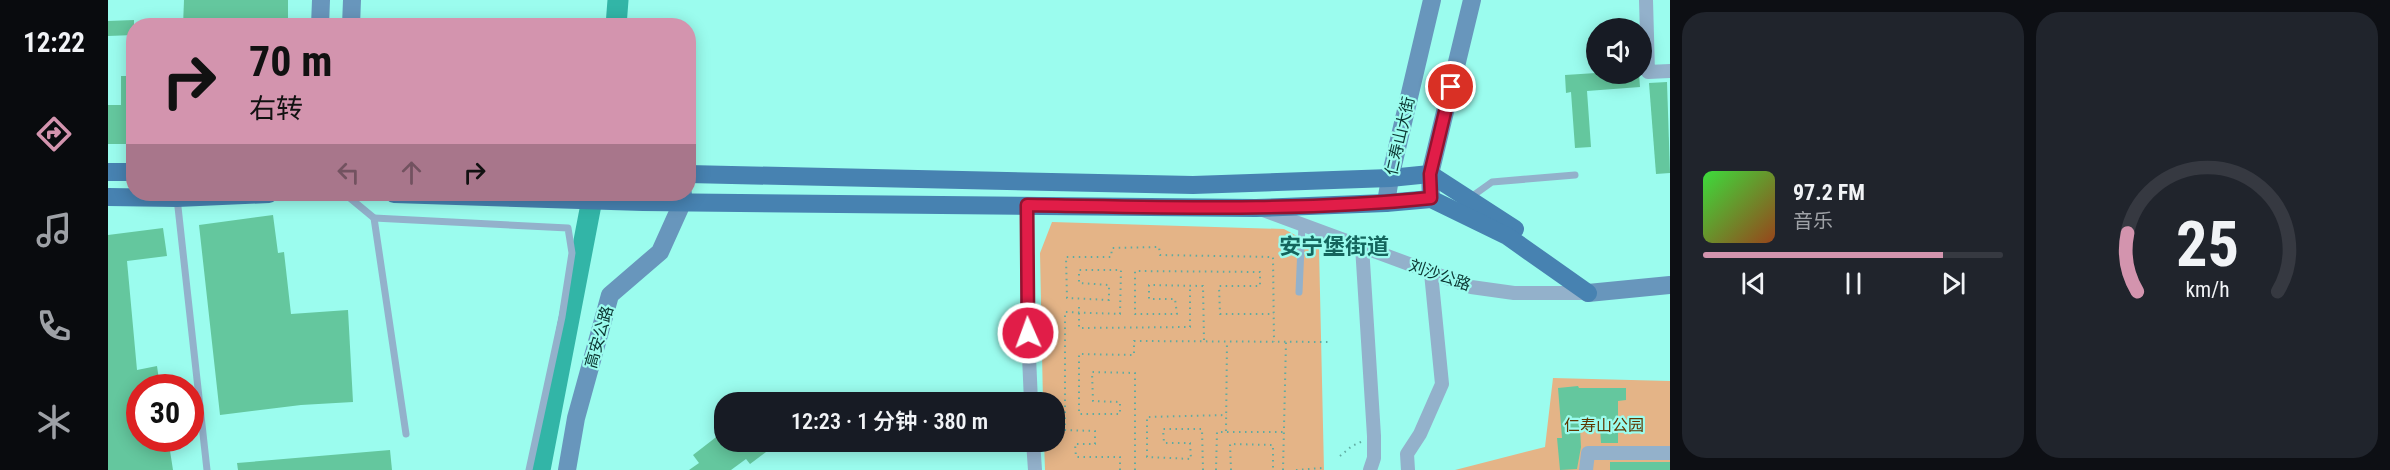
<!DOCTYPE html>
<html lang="zh">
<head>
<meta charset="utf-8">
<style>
  :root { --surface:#171b24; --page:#20242c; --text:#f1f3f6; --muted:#9ea1a6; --line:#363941; --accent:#d394ae }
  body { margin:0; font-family:"Roboto Condensed","Noto Sans SC",sans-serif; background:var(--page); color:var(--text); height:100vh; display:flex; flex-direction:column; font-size:22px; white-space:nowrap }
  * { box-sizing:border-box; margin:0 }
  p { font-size:20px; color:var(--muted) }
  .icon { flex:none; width:33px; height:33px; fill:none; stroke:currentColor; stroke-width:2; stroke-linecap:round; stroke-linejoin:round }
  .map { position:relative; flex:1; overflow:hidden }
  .drawer { display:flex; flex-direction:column; gap:12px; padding:12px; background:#0d0f14; width:720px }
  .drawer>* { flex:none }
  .top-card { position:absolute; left:18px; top:18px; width:570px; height:183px; border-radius:24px; box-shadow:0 3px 15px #0003; background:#d394ae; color:#111; overflow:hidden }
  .fabs { position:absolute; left:1478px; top:18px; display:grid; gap:12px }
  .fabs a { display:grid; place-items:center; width:66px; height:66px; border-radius:50%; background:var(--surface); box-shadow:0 3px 15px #0003; font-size:30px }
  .speed { position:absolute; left:18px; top:374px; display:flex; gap:12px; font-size:30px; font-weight:700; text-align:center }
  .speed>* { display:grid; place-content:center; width:78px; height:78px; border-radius:50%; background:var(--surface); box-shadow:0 3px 15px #0003; line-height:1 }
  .speed .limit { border:9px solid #d22; background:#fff; color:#111 }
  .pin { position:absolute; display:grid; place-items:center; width:51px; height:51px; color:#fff; margin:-26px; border:3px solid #fff; border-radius:50%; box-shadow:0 2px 6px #0007 }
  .me { position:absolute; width:66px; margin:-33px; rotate:358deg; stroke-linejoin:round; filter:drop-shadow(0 0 4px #0008) }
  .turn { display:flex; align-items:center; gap:21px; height:126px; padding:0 24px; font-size:27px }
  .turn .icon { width:78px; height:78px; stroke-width:2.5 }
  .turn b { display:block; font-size:42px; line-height:51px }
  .lanes { display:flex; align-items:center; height:57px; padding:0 24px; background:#0003; justify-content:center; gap:30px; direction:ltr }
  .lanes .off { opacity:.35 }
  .drawer .widget { flex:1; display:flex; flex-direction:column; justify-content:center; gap:9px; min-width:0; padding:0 21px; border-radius:24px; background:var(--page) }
  .drawer .dial { align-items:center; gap:0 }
  .dial svg { height:156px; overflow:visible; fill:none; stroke:var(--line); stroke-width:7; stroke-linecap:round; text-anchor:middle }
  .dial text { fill:var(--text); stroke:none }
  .song { display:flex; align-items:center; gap:18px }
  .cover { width:72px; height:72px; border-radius:9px; background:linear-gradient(135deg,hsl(120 70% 55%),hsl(20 70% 35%)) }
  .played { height:6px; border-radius:3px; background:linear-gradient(90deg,var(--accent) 80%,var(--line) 80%) }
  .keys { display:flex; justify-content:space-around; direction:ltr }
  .drawer .tiles { flex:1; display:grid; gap:12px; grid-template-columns:repeat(2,1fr) }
  .trip { position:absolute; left:606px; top:392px; width:351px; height:60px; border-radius:24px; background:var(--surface); box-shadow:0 3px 15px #0003; font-weight:600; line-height:60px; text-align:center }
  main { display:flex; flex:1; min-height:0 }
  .menu { display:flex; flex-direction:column; width:108px; justify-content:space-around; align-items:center; background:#090b0e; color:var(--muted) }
  .menu .icon { width:42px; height:42px }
  .menu .active { color:var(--accent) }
  .menu b { font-size:27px; color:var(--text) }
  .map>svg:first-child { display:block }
</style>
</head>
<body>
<main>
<nav class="menu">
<b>12:22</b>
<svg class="icon active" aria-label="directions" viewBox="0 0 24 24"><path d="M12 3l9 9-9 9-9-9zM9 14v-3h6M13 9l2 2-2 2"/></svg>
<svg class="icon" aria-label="music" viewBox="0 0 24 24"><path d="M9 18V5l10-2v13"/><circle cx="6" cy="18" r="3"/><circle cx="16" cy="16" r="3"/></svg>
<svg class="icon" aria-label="phone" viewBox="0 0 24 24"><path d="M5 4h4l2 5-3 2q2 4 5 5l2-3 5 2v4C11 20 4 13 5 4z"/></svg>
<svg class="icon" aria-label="climate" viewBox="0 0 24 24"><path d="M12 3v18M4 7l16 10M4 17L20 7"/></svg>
</nav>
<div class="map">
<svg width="1562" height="470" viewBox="0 0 1562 470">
  <rect width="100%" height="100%" fill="#9bfcee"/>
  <g fill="#e4b487">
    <path d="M944,222L1176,229L1211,248L1216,470H937L936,441H946V402H935L932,253Z"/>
    <path d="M1445,378L1562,381V470H1347L1437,447Z"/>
  </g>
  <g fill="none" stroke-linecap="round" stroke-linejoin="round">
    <g stroke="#32b5a7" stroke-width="21">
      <path d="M508,26L510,0"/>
      <path d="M432,470L485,194"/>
    </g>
  </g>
  <g fill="#64c79e">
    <path d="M76,0H180V26H75Z"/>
    <path d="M26,20V35L0,36V21Z"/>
    <path d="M1488,73L1531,74L1532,87L1479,91L1483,147L1467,148L1463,92L1458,93L1457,75Z"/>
    <path d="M13,76H26V144H0V105H13Z"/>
    <path d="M1559,82L1562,173L1548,174L1541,83Z"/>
    <path d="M165,215L170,253L176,252L183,314L240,310L245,402L193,405L112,415L91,225Z"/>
    <path d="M55,228L59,256L19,261L29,370L49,366L52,387H32V438H60L65,470H0V235Z"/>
    <path d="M1470,386L1471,388H1518V400L1510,401V443H1493L1492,427H1472L1473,447L1469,469L1452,470L1449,438H1454L1450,388Z"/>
    <path d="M616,431V441H656L662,449L642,464L638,459L623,470H581L591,463L585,455Z"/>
    <path d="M282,450L284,470H130L129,463Z"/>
    <rect x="1502" y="462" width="60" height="8"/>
  </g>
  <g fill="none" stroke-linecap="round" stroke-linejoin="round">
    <g stroke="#60aba1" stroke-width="2" stroke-dasharray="1.5 4.5" stroke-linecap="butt">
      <path d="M971,307V328L1082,327V286"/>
      <path d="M1096,340L1095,286L1041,285V299H1067L1069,314H1027V271L1152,272V286H1111L1112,314H1166"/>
      <path d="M1118,431L1119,341"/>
      <path d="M1232,456L1244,446L1255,441"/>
      <path d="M1012,470V457H968L967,444H987V431L957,430V312L1012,314L1013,270H971V283L1001,285V300L959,298L958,257H1003L1004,248L1051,247L1052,255L1165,257L1166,342"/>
      <path d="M1027,470V373L984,372L985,401L1012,402V414H971V354L1026,355V341L1220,342"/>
      <path d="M1095,470L1094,429H1055L1056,443H1082L1083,459L1039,457V417L1119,415"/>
      <path d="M1108,470L1109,432H1177"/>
      <path d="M1123,470L1122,444L1165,445V470"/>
      <path d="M1175,470L1178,342"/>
      <path d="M1188,470L1214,468"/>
    </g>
    <g stroke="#93b1cb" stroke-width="7">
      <path d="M237,194L266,218L298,434"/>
      <path d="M1363,197L1384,182L1467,175"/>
      <path d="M69,198L99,470"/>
      <path d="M266,218L460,228L464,253L454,317L421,470"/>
      <path d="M1191,292L1194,225"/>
    </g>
    <g stroke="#93b1cb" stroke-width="14">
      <path d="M1538,0L1540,72L1562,71"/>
      <path d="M919,205V310L923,402"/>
      <path d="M1155,210L1363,287L1406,293H1480"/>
      <path d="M1254,246L1266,436V458L1262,470"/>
      <path d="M925,441L927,470"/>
      <path d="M1300,470L1299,454L1312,434L1334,384L1323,273"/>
      <path d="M1478,470L1480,453H1562"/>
    </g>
    <g stroke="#6896bc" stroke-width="18">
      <path d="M212,26L213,0"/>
      <path d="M243,26L244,0"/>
      <path d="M1323,199L1322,174L1364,0"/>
      <path d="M1278,203L1282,178L1324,0"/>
      <path d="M1480,293L1562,285"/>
      <path d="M459,470L468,418L502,295L552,252L575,201V194"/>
    </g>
    <g stroke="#4782b1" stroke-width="18">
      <path d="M0,172H26"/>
      <path d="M580,174L1085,185L1282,178L1322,174L1407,229"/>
      <path d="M286,194L535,202L1148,208L1278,203L1323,199L1399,236L1480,293"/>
      <path d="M0,197L69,198L161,194"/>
    </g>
  </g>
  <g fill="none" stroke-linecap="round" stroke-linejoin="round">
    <defs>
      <path id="route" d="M920,333L919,205C1054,207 1189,212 1323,198L1322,174L1343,87"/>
    </defs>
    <use href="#route" stroke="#92132f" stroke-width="15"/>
    <use href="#route" stroke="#e11d48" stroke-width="10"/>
  </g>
  <g text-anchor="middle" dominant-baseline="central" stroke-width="4.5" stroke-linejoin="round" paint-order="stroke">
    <g font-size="16" fill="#0b3632" stroke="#9bfcee">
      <text transform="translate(1292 136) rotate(-77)">仁寿山大街</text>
      <text transform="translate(1332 275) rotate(19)">刘沙公路</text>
      <text transform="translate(491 337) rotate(-74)">高安公路</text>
    </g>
    <g font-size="16" fill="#5f3600" stroke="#9bfcee">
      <text x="1496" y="425">仁寿山公园</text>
    </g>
    <g font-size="22" font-weight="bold" fill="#14655d" stroke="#9bfcee">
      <text x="1226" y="246">安宁堡街道</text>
    </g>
  </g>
</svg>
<div class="fabs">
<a><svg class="icon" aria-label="sound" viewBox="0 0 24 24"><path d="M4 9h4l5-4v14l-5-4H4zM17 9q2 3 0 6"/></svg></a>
</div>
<div class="speed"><div class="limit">30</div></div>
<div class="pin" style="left:1343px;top:87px;background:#d93025"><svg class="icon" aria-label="arrive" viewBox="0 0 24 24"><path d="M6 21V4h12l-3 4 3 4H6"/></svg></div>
<svg class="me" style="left:920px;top:333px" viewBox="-20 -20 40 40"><circle r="17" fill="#e11d48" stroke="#fff" stroke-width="3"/><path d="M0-11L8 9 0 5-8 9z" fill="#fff"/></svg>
<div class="trip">12:23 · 1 分钟 · 380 m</div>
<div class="top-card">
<div class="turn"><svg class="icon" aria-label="right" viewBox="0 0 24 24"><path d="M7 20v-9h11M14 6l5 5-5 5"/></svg><div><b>70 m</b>右转</div></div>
<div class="lanes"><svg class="icon off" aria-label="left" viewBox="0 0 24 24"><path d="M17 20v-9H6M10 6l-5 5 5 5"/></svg><svg class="icon off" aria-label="ahead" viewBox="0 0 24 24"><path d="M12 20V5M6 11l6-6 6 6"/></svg><svg class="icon" aria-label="right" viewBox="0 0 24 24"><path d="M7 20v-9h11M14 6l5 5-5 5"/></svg></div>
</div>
</div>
<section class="drawer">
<div class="tiles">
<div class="widget">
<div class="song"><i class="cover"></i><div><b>97.2 FM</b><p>音乐</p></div></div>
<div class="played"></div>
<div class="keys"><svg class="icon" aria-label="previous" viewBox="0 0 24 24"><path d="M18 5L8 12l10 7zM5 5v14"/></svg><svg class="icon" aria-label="pause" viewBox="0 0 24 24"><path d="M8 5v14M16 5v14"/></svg><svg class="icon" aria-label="next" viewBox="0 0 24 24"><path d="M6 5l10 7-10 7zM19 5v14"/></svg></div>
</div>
<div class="widget dial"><svg viewBox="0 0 100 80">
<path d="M14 69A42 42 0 1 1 86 69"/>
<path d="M14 69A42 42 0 0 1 9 39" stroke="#d394ae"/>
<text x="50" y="56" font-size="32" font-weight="700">25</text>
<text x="50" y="72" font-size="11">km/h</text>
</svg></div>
</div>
</section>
</main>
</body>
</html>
